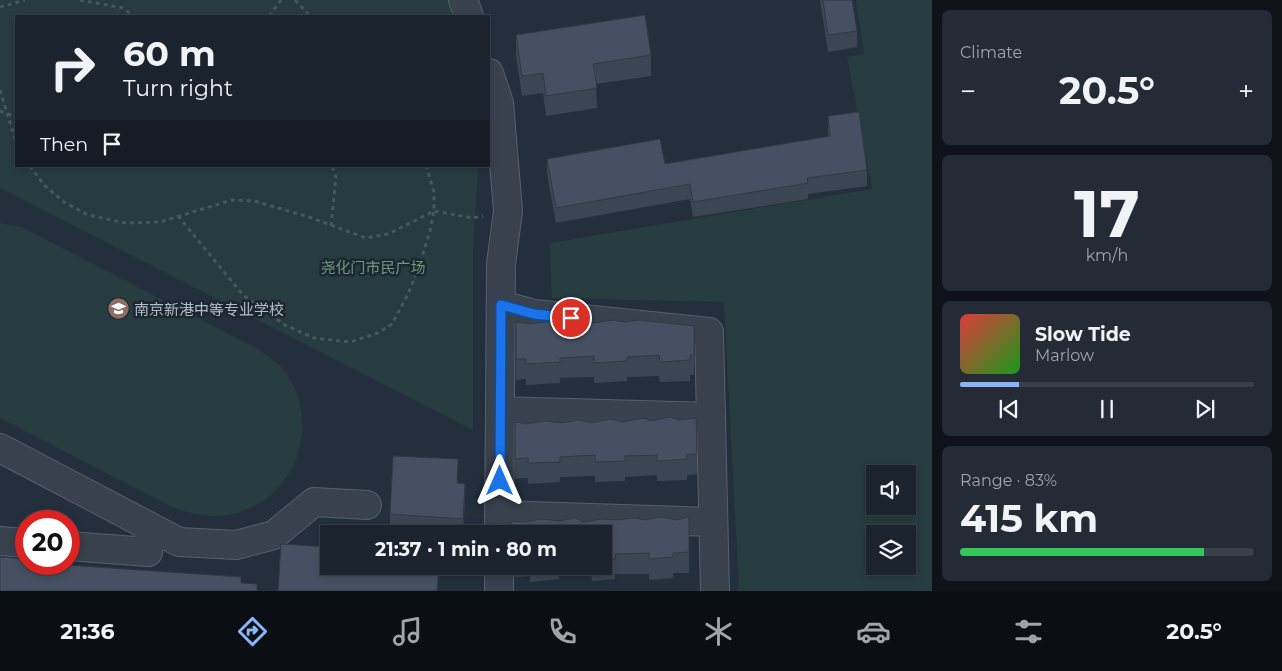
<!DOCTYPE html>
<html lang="en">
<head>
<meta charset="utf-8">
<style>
  :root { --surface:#1b232e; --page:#242b36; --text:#f1f3f6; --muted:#a0a4aa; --line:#39404a; --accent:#8ab4f8 }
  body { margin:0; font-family:Montserrat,"Noto Sans SC",sans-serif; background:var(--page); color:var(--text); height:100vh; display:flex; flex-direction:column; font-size:19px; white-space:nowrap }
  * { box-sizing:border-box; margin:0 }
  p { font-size:16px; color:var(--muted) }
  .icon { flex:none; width:28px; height:28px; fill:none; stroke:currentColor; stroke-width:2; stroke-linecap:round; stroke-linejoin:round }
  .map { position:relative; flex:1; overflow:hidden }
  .sheet { display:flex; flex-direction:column; gap:10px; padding:10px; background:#0f1319; width:350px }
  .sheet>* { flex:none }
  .top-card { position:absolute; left:15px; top:15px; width:475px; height:152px; border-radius:0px; box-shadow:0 2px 8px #0003,0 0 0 1px var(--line); background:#1b232e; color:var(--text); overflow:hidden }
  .buttons { position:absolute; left:866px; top:465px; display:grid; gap:10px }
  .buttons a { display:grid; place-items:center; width:50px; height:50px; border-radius:0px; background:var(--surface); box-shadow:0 2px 8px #0003,0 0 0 1px var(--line); font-size:25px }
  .speed { position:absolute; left:15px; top:510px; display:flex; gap:10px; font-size:25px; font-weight:700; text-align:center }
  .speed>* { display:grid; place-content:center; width:65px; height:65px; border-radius:50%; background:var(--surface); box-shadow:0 2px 8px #0003,0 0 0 1px var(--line); line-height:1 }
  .speed .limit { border:8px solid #d22; background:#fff; color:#111 }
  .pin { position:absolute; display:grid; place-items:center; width:42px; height:42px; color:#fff; margin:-21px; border:2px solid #fff; border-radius:50%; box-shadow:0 1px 5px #0007 }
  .me { position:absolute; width:55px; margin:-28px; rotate:0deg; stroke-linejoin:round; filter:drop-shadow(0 0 4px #0008) }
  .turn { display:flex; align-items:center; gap:18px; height:105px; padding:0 25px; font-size:22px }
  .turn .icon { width:65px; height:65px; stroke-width:2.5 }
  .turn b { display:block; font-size:35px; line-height:42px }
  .then { display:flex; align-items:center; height:48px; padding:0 25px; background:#0003; gap:10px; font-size:19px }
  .big { font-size:38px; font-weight:700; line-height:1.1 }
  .sheet .card { flex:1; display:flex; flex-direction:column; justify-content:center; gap:8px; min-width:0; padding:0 18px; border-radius:8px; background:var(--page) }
  .sheet .dial { align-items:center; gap:0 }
  .dial b { font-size:65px; line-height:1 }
  .song { display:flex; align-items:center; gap:15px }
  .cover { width:60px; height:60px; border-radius:8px; background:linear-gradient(135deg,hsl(0 70% 55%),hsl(120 70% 35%)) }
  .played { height:5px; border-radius:2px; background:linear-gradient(90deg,var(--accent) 20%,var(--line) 20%) }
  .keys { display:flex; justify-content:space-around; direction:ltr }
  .heat { display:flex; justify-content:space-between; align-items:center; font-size:28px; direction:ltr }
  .charge { height:8px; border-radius:4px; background:linear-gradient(90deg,#34c759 83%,var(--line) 0) }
  .trip { position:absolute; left:320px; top:525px; width:292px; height:50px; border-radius:0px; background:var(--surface); box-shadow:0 2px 8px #0003,0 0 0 1px var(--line); font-weight:700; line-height:50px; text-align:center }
  .dock { display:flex; height:80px; justify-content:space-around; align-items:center; background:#0b0e12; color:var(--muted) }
  .dock .icon { width:35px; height:35px }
  .dock .on { color:var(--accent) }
  .dock b { font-size:22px; color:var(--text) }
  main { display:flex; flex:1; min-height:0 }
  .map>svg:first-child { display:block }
</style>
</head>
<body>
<main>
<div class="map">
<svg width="932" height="591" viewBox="0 0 932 591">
  <rect width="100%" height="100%" fill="#242f3e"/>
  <g fill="#263c3f" fill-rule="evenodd">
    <path d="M0,0H454L458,16H16V166H478L473,251V430L0,188Z"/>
    <path d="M856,0H932V591H739L724,302L552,298L550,243L872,189L847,57L864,54ZM875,474H908V506H875ZM875,534H908V566H875Z"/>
    <path d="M0,223L20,227L35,234L254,347C264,353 274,360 282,368C323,418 299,497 236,513C214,519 193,515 172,507L0,418Z"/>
  </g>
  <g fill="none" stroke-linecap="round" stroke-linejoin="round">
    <defs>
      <g id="minor">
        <path d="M463,0L469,16"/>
        <path d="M489,73L499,103L508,211L501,264L499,534"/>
        <path d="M501,305L534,314L709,332L715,591"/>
        <path d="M500,411L711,417"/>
        <path d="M0,448L179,542L236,545L274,535L314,502L367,505"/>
        <path d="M500,515L713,522"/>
        <path d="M0,541L26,543"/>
        <path d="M69,546L148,552L149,527"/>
        <path d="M499,591V566"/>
      </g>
    </defs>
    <use href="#minor" stroke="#565f6c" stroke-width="30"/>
    <g stroke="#44595c" stroke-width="3" stroke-dasharray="4 4" stroke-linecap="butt">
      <path d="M80,0L123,8L133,16"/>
      <path d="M295,0L310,16"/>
      <path d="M0,7L25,0"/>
      <path d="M269,16L281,0"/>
      <path d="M0,90L16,142"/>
      <path d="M0,111L16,117"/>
      <path d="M30,166L44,185L64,202L88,215L126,223L160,222L232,200L254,201L309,217L366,238L388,234L434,211L473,218L483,216"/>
      <path d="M178,216L243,295L285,325L314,338L350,342L378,333L392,324L408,294L418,270L430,231L434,211V192L426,166"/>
      <path d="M331,226L336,177L332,166"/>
    </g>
    <use href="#minor" stroke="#38414e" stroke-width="28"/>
  </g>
  <g fill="#3b4654">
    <path d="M820,0H852L857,31V47L828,52Z"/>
    <path d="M516,35L651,55V76L596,84L597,108L546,116L543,93L522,96L516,55Z"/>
    <path d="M828,116L867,170V186L808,194V199L693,217L690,199L556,223L547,174V159L665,164L828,137Z"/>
    <path d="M516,322L694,355V375H690V381L660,382L659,376L627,377V381L594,383V377L560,378V383L526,385V379L516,380Z"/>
    <path d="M515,422L697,454V474L687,475V480L657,481V475L625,477V481L595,482V476L560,477V482L528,484V478L515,479Z"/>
    <path d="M458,476V483L465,500L463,534H446L390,531V514Z"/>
    <path d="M689,517V573H673V578L649,580V574H615V579L592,581L591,574L559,576V579L530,582V576L515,577L514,566H604V534H511V523L559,521L584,522L616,520H677Z"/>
  </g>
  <g fill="#303945">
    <path d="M458,459V476L457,499V483Z"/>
    <path d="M465,484V500L463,534V519Z"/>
    <path d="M439,566L438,591H437Z"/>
  </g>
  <g fill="#455162" stroke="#303945">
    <path d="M823,0H852L857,31L828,35Z"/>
    <path d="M645,15L651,55L593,64L597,88L546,96L543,73L522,76L516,35Z"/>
    <path d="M859,112L867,170L807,178L808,183L693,202L690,184L556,208L547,159L660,139L665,164L830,136L828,116Z"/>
    <path d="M581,320L593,323L613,320L625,322L639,320L694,326V355H690V360L660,362L659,355L627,357V361L594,363V356L560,358V362L526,364V359H516V322L530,324L551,321L564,323Z"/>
    <path d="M670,417L680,420L696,418L697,454L687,455V459L657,461V455L625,456V461L595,462V455L560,457V462L528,463V458L515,459V422L527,424L545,421L561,423L579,420L591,423L611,419L622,422L644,418L651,421Z"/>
    <path d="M393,456L458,459L457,483L465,484L463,519L390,514Z"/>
    <path d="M660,517L677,520L689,517V552L673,553V557L649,559V553L615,554V559L604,560V534H512L511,523L512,521L524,522L541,519L559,521L576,518L584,522L602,519L616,520L635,518L645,520Z"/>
    <path d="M281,544L329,547V566H439L437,591H278Z"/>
    <path d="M0,557L26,559V564H52L241,577V583L257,584V591H0Z"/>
  </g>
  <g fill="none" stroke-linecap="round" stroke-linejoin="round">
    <defs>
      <path id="route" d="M500,481L501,305L534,314L571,318"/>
    </defs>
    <use href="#route" stroke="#114b97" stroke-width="12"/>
    <use href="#route" stroke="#1a73e8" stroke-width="9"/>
  </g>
  <defs>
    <symbol id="school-disc" viewBox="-11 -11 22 22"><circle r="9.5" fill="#8d6e63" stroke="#1d2633"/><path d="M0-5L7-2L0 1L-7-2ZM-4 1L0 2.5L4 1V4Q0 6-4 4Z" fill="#fff"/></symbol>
  </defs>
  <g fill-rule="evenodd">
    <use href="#school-disc" x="106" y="296" width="25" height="25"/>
  </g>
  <g text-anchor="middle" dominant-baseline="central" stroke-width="5" stroke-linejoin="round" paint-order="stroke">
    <g font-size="15" fill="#6b9a76" stroke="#1d2633">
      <text x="373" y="267">尧化门市民广场</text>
    </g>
    <g font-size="15" fill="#b4bcc9" stroke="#1d2633" text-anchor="start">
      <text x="134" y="309">南京新港中等专业学校</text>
    </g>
  </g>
</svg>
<div class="buttons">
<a><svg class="icon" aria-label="sound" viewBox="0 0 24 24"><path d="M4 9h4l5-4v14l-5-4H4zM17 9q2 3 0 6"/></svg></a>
<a><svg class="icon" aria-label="layers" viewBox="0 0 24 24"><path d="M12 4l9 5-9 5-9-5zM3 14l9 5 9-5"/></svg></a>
</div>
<div class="speed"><div class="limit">20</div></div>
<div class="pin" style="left:571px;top:318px;background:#d93025"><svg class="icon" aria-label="arrive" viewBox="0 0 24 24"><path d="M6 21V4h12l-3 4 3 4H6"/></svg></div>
<svg class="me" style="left:500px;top:481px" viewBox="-20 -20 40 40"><path d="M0-17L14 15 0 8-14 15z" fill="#1a73e8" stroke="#fff" stroke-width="4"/></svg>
<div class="trip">21:37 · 1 min · 80 m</div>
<div class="top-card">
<div class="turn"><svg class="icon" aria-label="right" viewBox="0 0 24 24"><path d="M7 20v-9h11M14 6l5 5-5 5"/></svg><div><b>60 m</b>Turn right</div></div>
<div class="then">Then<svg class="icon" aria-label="arrive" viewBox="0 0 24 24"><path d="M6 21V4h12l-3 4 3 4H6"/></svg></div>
</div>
</div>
<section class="sheet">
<div class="card"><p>Climate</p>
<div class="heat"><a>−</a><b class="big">20.5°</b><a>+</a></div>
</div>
<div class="card dial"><b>17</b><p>km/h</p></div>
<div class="card">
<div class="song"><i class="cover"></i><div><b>Slow Tide</b><p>Marlow</p></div></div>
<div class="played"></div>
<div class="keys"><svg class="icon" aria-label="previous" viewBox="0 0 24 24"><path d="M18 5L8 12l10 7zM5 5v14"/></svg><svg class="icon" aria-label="pause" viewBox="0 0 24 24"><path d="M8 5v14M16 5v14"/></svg><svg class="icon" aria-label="next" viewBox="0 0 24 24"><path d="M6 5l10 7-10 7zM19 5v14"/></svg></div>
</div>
<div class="card"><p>Range · 83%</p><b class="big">415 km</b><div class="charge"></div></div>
</section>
</main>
<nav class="dock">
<b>21:36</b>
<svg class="icon on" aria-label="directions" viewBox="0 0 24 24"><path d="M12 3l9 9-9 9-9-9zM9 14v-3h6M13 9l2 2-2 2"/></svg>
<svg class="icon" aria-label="music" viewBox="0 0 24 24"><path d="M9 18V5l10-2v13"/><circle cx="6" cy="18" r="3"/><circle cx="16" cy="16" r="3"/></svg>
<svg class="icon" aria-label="phone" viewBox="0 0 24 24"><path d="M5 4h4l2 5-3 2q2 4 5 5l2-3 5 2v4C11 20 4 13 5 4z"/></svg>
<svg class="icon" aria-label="climate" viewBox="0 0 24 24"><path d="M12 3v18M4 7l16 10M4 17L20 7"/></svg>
<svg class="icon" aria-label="car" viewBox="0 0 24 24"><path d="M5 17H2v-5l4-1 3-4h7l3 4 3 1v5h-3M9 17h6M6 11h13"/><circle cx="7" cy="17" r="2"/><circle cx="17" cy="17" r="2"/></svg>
<svg class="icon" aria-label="filters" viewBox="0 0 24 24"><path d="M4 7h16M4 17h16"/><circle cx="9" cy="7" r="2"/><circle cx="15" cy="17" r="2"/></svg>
<b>20.5°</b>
</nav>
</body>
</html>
